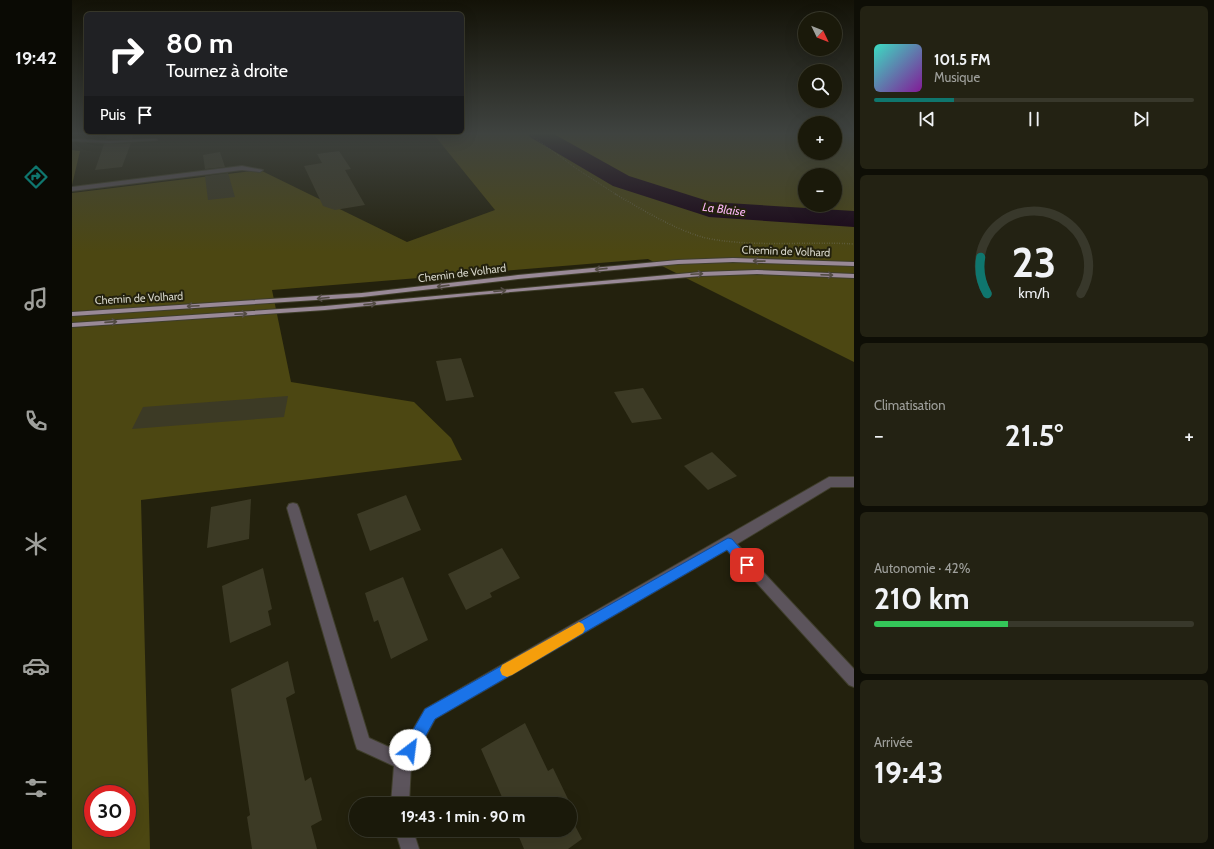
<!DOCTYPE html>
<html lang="fr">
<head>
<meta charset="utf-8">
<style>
  :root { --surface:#1a190a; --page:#232213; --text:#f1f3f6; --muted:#9fa09c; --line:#38382b; --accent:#0f766e }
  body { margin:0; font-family:Cabin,sans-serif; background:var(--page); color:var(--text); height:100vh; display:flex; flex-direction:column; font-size:15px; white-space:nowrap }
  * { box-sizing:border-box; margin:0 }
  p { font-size:13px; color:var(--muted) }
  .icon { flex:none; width:22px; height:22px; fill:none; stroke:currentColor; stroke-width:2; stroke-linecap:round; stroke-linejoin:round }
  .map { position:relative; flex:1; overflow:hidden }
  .side { display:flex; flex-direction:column; gap:6px; padding:6px; background:#0e0e06; width:360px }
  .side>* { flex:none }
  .guide { position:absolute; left:12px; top:12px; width:380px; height:122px; border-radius:6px; box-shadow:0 4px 16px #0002,0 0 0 1px var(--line); background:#202124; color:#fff; overflow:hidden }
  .needle { width:26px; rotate:133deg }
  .tools { position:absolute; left:726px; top:12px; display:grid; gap:8px }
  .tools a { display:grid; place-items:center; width:44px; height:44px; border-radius:50%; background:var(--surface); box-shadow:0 4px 16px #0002,0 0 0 1px var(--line); font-size:20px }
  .speed { position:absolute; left:12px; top:785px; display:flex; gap:8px; font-size:20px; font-weight:700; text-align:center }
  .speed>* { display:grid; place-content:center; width:52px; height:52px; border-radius:50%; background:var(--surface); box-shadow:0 4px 16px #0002,0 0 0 1px var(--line); line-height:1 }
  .speed .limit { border:6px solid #d22; background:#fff; color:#111 }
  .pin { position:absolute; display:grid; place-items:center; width:34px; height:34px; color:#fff; margin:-17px; border-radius:8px; box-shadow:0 2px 6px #0006 }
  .me { position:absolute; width:44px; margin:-22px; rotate:30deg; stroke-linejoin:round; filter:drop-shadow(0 0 3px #0008) }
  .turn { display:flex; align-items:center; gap:14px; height:84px; padding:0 16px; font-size:18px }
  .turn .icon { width:52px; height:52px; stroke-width:2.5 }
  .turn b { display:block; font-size:28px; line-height:34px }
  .then { display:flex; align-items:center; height:38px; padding:0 16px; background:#0003; gap:8px; font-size:15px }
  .big { font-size:30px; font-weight:700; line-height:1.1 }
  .side .card { flex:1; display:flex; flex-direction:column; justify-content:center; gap:6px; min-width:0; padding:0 14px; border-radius:6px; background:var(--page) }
  .side .dial { align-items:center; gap:0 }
  .dial svg { height:104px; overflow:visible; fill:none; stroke:var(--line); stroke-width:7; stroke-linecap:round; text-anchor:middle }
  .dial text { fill:var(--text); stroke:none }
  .song { display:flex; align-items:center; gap:12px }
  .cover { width:48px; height:48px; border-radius:6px; background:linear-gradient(135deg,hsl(170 70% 55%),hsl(290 70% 35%)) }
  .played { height:4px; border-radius:2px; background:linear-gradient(90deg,var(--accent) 25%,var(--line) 25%) }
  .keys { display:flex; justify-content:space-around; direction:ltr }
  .heat { display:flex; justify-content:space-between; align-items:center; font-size:22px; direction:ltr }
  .charge { height:6px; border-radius:3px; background:linear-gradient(90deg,#34c759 42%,var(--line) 0) }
  .trip { position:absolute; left:277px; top:797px; width:228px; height:40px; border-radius:20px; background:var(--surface); box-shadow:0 4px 16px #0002,0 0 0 1px var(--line); font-weight:700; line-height:40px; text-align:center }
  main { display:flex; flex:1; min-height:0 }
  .menu { display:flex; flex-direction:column; width:72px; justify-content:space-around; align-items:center; background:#0a0a04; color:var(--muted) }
  .menu .icon { width:28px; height:28px }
  .menu .on { color:var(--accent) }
  .menu b { font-size:18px; color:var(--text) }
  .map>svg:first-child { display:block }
</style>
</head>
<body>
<main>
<nav class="menu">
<b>19:42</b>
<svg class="icon on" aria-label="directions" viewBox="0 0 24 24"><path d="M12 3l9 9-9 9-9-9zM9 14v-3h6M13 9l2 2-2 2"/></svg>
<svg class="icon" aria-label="music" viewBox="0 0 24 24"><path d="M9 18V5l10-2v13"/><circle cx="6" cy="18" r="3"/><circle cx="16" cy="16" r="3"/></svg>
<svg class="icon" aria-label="phone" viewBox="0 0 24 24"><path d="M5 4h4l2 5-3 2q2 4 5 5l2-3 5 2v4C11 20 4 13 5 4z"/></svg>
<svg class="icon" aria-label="climate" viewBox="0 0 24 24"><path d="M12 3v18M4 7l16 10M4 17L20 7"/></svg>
<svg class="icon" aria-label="car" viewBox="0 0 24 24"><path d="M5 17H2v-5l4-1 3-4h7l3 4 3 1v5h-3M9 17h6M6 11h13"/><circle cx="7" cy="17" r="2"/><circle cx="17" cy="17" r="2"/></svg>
<svg class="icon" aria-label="filters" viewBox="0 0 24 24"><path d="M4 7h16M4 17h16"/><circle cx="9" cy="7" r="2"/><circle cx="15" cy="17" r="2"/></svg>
</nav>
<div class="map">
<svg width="782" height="849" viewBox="0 0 782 849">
  <rect width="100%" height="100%" fill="#23210d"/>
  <g fill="#4c4712" fill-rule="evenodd">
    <path d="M351,133H733V153H763V133H782V362L576,259L200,290L219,382L342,402L379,438L390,460L69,500L78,849H0V193L188,170L335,242L423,210L363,136ZM733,175H763V205H733ZM21,794H55V828H21Z"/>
    <path d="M0,150L8,151L0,185Z"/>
  </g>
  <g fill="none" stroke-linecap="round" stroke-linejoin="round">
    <path fill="#150014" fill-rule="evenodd" d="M456,133H480L557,176L639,202L782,211V227L637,217L628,214L541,186L458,137Z"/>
  </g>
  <g fill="#3c3a25">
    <path d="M36,133H62L60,139H34Z"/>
    <path d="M59,143L50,167L23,170L32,144Z"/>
    <path d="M267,151L279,169L273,170L293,205L263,210L251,206L232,166L250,163L245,154Z"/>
    <path d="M148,152L153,167L133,169L131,155Z"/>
    <path d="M156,173L163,197L136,200L133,176Z"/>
    <path d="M389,358L402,397L374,401L364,361Z"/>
    <path d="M571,388L590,419L560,423L542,392Z"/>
    <path d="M216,396L212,417L60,429L71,407Z"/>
    <path d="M640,452L665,476L636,490L612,466Z"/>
    <path d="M334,495L349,530L298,551L285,514Z"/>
    <path d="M179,499L177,539L135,548L139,507Z"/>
    <path d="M430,548L448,578L418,593L420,597L394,610L376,574Z"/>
    <path d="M191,568L200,609L196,611L199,625L158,643L150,586Z"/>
    <path d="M331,577L356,640L319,659L306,620L302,622L293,593Z"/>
    <path d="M216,661L223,693L214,698L233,781L239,777L250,820L239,826L245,849H180L175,817L178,815L159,689Z"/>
    <path d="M453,723L476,771L481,768L496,799L491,802L492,804H433L409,749Z"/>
    <path d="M498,816L510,839L496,849H452L444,830H498Z"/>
  </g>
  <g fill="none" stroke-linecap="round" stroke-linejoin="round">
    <defs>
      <g id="minor">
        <path d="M0,139L38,141L83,139L85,140L38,143L0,141Z"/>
        <path d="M170,166L191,170L188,172L170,170L0,191V187Z"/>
        <path d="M757,477H782V487H759L665,544L782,669V687L777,685L655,550L363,719L339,764L337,804H319L322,766L285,749L283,743L215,508L217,504L221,503L225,504L227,508L297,738L328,752L353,709Z"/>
        <path d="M323,830H341L347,849H329Z"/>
      </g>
      <g id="major">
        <path d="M661,258L782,262V266L661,262L606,264L446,279L290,297L0,316V312L290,293L446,275L606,260Z"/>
        <path d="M685,270L782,274V278L685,274L629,276L405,295L253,310L0,327V323L253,306L629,272Z"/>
      </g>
    </defs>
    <use href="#minor" stroke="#3f3e2b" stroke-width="2"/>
    <use href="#major" stroke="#3f3e2b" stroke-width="2"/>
    <path stroke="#737261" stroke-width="1" stroke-dasharray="0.5 1.5" stroke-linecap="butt" d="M456,133L505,169L545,195"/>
    <path stroke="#737261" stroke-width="1.5" stroke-dasharray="0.5 2" stroke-linecap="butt" d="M543,194C571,210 600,228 630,237C674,248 736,241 782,244"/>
    <use href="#minor" fill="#5c545c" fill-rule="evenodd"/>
    <use href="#major" fill="#998997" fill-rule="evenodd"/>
  </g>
  <defs><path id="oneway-shaft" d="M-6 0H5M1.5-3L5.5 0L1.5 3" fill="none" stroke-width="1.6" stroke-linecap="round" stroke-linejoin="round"/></defs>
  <g stroke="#524b44">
    <use href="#oneway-shaft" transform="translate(687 261) rotate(-179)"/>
    <use href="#oneway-shaft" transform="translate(529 269) rotate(174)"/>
    <use href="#oneway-shaft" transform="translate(625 274) rotate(-3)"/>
    <use href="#oneway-shaft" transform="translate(755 275) rotate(2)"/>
    <use href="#oneway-shaft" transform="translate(371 286) rotate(173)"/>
    <use href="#oneway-shaft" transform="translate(428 291) rotate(-5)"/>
    <use href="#oneway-shaft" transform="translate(251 298) rotate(175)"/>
    <use href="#oneway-shaft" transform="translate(298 304) rotate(-6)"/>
    <use href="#oneway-shaft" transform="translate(121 306) rotate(177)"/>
    <use href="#oneway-shaft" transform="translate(169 314) rotate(-3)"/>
    <use href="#oneway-shaft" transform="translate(39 322) rotate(-4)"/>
  </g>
  <linearGradient id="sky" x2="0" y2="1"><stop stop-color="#131207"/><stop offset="0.53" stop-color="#3f4340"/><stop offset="1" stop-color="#3f4340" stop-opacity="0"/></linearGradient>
  <rect width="782" height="252" fill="url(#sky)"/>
  <path fill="#1a73e8" stroke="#114b97" d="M656,538L660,539L679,561L681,565L679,569L675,570L671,569L655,550L363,719L343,755L338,757L333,755L330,750L333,744L353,709Z"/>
  <path fill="#f59e0b" d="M507,622L511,624L513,629L511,633L440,675L435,677L430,675L428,670L430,665Z"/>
  <g text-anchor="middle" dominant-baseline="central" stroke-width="4" stroke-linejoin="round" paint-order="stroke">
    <g font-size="11" fill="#d5d4c8" stroke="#23210d">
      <text transform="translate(714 251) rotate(2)">Chemin de Volhard</text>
      <text transform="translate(390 273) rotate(-7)">Chemin de Volhard</text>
      <text transform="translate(67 298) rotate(-3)">Chemin de Volhard</text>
    </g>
    <g font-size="12" font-style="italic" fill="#f6b3f1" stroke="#23210d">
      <text transform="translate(652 209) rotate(7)">La Blaise</text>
    </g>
  </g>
</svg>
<div class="tools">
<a><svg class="needle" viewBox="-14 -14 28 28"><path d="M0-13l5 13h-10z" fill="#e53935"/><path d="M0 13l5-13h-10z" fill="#9fa09c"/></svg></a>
<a><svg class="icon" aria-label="search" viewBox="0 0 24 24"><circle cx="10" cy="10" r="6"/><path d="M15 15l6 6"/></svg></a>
<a>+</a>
<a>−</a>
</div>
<div class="speed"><div class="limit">30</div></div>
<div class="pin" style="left:675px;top:565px;background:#d93025"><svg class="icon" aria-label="arrive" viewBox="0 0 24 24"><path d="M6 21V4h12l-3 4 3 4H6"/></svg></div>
<svg class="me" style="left:338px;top:750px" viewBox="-20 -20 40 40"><circle r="19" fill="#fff"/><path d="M0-13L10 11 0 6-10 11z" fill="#1a73e8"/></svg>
<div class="trip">19:43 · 1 min · 90 m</div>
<div class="guide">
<div class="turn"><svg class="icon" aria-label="right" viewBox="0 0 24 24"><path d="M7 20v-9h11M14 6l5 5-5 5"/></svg><div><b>80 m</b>Tournez à droite</div></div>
<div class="then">Puis<svg class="icon" aria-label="arrive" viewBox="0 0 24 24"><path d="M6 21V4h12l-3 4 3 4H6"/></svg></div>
</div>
</div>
<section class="side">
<div class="card">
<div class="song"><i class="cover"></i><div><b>101.5 FM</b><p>Musique</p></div></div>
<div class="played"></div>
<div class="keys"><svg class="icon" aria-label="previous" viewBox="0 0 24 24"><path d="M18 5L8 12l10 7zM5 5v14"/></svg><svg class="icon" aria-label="pause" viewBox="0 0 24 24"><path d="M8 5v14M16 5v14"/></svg><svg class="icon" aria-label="next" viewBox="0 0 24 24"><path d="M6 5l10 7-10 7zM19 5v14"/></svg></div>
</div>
<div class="card dial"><svg viewBox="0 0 100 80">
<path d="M14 69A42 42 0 1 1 86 69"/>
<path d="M14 69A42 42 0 0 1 9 41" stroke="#0f766e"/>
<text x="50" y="56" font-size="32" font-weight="700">23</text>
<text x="50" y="72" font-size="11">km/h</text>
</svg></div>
<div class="card"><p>Climatisation</p>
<div class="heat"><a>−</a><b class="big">21.5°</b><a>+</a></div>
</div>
<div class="card"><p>Autonomie · 42%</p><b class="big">210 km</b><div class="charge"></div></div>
<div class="card"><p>Arrivée</p><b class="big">19:43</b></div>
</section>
</main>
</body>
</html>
